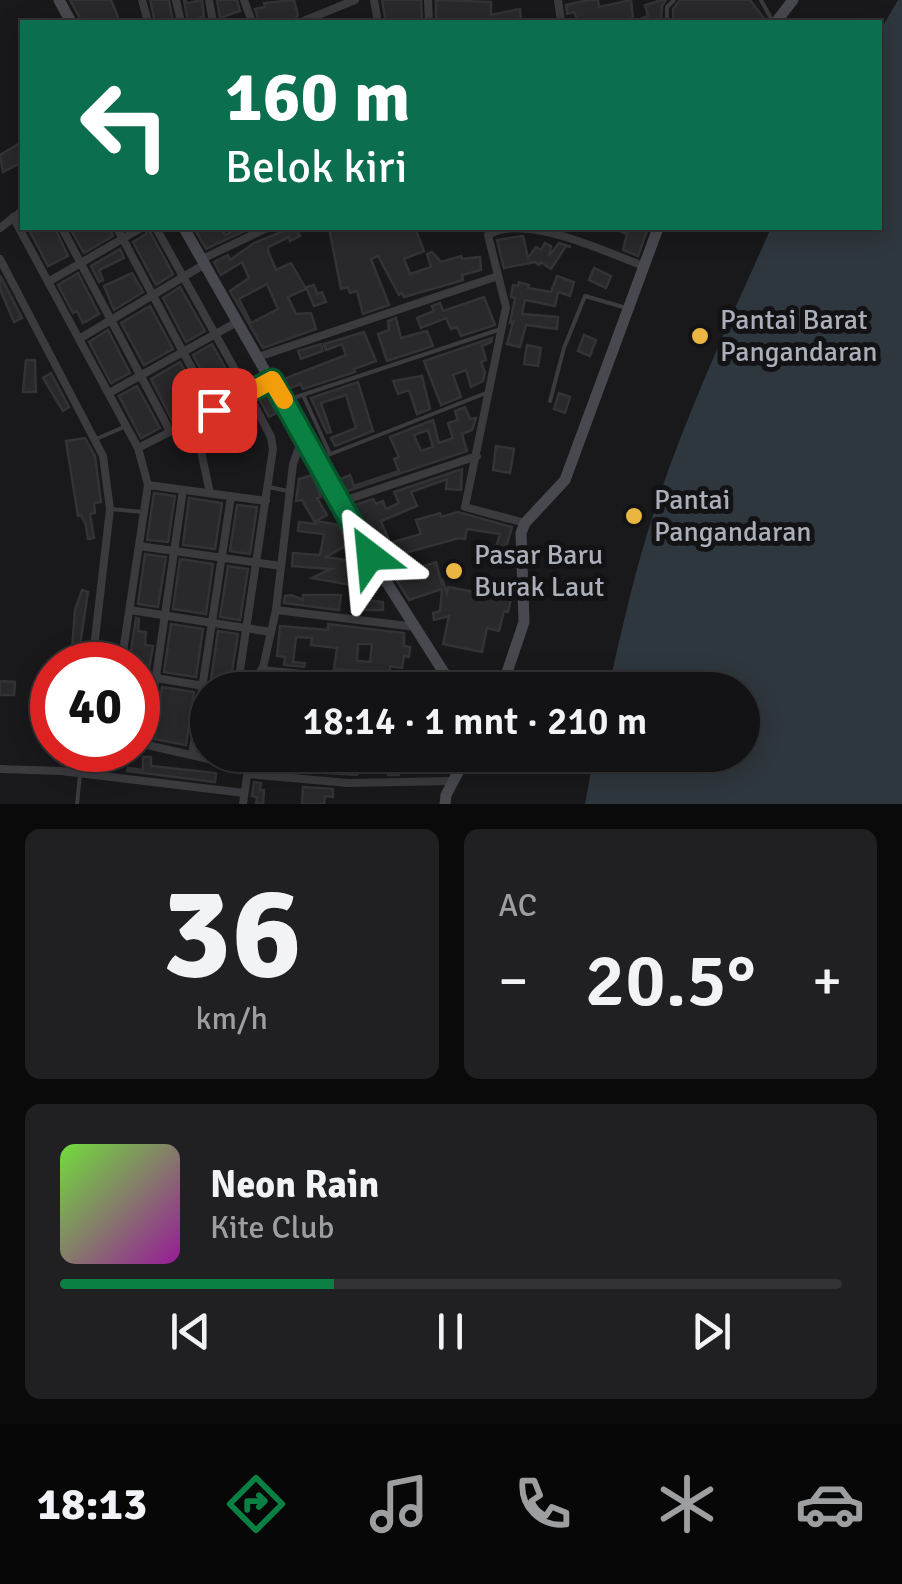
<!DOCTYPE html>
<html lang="id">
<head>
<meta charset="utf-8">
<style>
  :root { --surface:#131214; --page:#202022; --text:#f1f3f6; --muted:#9d9ea0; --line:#323234; --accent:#0b8043 }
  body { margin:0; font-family:Signika,sans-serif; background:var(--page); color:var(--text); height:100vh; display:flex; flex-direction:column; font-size:38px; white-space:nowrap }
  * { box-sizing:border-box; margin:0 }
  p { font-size:32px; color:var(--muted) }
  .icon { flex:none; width:55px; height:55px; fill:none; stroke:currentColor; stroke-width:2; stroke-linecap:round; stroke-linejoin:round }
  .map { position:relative; height:804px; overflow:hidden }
  .drawer { display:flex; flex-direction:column; gap:25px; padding:25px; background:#0a0a0b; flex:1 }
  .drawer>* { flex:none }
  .banner { position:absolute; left:20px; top:20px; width:862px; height:210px; border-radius:0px; box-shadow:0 5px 25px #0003,0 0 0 2px var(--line); background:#0b6e4f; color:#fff; overflow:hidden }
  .speed { position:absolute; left:30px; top:642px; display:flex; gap:20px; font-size:50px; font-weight:700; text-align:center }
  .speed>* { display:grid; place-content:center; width:130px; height:130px; border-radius:50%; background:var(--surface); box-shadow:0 5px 25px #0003,0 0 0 2px var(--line); line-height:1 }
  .speed .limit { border:15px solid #d22; background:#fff; color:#111 }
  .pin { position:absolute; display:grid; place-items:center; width:85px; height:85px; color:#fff; margin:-42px; border-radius:20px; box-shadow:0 5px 15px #0006 }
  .me { position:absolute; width:110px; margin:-55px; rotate:331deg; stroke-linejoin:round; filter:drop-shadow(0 0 8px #0008) }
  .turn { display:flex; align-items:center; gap:35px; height:210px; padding:0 40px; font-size:45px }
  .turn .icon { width:130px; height:130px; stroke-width:2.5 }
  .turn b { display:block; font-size:70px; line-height:85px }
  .big { font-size:75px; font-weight:600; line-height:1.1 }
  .drawer .card { flex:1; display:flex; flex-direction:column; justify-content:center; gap:15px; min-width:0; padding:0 35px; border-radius:15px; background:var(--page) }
  .drawer .dial { align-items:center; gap:0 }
  .dial b { font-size:130px; line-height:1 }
  .song { display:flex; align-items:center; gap:30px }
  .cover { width:120px; height:120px; border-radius:15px; background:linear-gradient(135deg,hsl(100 70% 55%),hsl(300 70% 35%)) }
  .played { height:10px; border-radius:5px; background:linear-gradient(90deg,var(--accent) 35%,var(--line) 35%) }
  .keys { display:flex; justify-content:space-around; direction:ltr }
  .heat { display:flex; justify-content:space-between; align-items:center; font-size:55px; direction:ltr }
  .drawer .tiles { flex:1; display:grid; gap:25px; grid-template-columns:1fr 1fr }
  .card:last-child { grid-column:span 2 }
  .trip { position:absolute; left:190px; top:672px; width:570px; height:100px; border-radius:50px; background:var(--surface); box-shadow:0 5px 25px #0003,0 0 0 2px var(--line); font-weight:600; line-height:100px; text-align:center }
  .menu { display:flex; height:160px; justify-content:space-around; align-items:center; background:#080708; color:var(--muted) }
  .menu .icon { width:70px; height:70px }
  .menu .current { color:var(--accent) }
  .menu b { font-size:45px; color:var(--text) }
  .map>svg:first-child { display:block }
</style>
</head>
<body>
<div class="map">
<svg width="902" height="804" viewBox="0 0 902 804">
  <rect width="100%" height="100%" fill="#19181a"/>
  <path fill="#2f373e" d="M898,0H902V804H585L594,755H742V690H608C623,625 637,560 659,497C690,405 732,316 771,228H880V31Z"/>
  <g fill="#29292b" stroke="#333336" stroke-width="2.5" fill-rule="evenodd">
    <path d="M70,0H111L120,22H82Z"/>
    <path d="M150,0H169L173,22H155Z"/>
    <path d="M184,0L188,3L202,0L204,17L196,19L197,22H188Z"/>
    <path d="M217,0H237L240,11L220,18Z"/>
    <path d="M294,0L298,15L294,21L259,22L255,9L265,7L264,3Z"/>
    <path d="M382,0H421L422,22H390L385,17Z"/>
    <path d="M436,0L491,2V15L520,9L521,22H436Z"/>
    <path d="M588,0H598L599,7L631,0L633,18L609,22H578L574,12L567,14L566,5Z"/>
    <path d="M663,0H666L662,6L661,22H633L648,16L645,5Z"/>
    <path d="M680,0H750L765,20L763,22H678L673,17V9Z"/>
    <path d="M22,142V162L3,172L0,155Z"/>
    <path d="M28,228H55L68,256L48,266Z"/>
    <path d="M80,228H110L113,236L84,253L72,232Z"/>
    <path d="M148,228L173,274L156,285L133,242L146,234Z"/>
    <path d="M194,228H221L225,235L240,228H251L206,249Z"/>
    <path d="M285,228H296L300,236L290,241L289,237L268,247V251L276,270L291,263L306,289L288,297L296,314L311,313L316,329L263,348L230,291L249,278L242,262L221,275L214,262L228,255L230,260L254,243L286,230ZM267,284L278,309L251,323L239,299Z"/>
    <path d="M329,228H415L424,251L404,259L410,274L431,267L427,254L432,252L441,262L461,256L462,259L480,257L481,270L462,275L463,280L404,297L402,293L399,295L378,256L371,259L389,305L363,314L357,291L350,293L348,287L341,289Z"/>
    <path d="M613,228H648L638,256L623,250L627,234Z"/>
    <path d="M523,236L528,258L536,247L541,250L545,243L551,246L549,256L559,243L571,247L566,246L551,269L541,262L539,265L535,262L504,268L497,240Z"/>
    <path d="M120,249L124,258L99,270L103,280L99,282L91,266Z"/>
    <path d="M594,268L611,276L606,288L589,280Z"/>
    <path d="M78,273L99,314L83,323L77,311L73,313L58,285Z"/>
    <path d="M132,273L143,292L114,310L104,286Z"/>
    <path d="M0,275L22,318L14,322L0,289Z"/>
    <path d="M557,276L574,282L570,296L558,292L555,306L525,300L522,314L558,317L557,329L526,325L520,347L507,344L513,322L510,323L515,298L511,297L513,285L518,286L519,282L529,285L528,288L551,292Z"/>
    <path d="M314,285L317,294L322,292L326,302L314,306L306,287Z"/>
    <path d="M180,287L205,331L186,342L163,298Z"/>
    <path d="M484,297L495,325L461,336L457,327L451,329L446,318L421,328L417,318L434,311L432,306L440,303L443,311Z"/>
    <path d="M150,306L173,349L144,365L121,323Z"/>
    <path d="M396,318L401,338L427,331L433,346L387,361L378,334L389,330L388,321Z"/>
    <path d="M108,330L130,373L111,383L89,342Z"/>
    <path d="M364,332L376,361L354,369L355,372L303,389L301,384L288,389L284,379L346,355L342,344L326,350L324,344Z"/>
    <path d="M584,335L596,340L590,356L578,351Z"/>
    <path d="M492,338L491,342L482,346L486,360L481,362L485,372L483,381L471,387L466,370L453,375L461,397L441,405L424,361Z"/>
    <path d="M212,344L237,389L217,400L193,355Z"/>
    <path d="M321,344L323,351L301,359L298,351Z"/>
    <path d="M527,345L541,348L538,366L524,364Z"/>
    <path d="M26,360H35L36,392H23Z"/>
    <path d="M180,362L204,406L173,422L151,379Z"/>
    <path d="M51,373L69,407L63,411L43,378Z"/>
    <path d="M422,376L430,409L417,414L409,390L398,394L393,381Z"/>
    <path d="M358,382L373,431L335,446L331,438L356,428L346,395L321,403L331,432L327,433L311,398Z"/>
    <path d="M137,386L160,428L141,438L119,396Z"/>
    <path d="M266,393L276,413L269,417L258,397Z"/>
    <path d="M559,393L570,397L565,413L554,409Z"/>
    <path d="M465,407L470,419L476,418L472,430L462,434L467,451L345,492L338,480L350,475L354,486L399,471L394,459L399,457L390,437L433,420L439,443L453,438L448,423L458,420L455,411ZM428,430L433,447L421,451L414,435Z"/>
    <path d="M85,438L95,456L101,502L94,503L95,513L90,514L94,538L88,539L86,525L81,515L78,516L66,441Z"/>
    <path d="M496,446L514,449L510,473L493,470Z"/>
    <path d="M462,469L461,490L446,489L447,479L411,492L417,506L381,521L390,543L421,534L416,520L440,513L441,517L458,512L512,527L504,554L495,551L500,534L467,529L465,539L459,538L401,554L405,567L413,565L415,569L436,562L442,585V579L447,593L448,587L511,599L508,612L504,611L499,631L487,628L482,652L443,644L449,616L434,620L433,613L440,611L442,589L409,600L397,581L392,556L387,558L382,542L377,545L352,506L373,499L376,504L383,501L386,509L399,503L394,492Z"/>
    <path d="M312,475L321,497L317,498L327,515L316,521L338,525L349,544L326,557L359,562L351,585L312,578L331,569L292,566L293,553L320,555L324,534L298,531L299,522L316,524L302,500L296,501L299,479Z"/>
    <path d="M154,493L175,496L168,542L147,540Z"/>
    <path d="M189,498L222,503L215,549L183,545Z"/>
    <path d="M237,505L257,507L250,554L230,551Z"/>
    <path d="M145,554L166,557L158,607L138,604Z"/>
    <path d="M180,559L213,564L206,614L173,609Z"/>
    <path d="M228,566L248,569L240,620L220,617Z"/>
    <path d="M82,590L88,592L79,652L72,651L75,610Z"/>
    <path d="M291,595L303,600V595H341L339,610L284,603L285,596Z"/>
    <path d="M357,599L383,602V610H356Z"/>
    <path d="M136,618L139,619L138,631L146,632L145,645L153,646L149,669L129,665Z"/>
    <path d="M171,624L203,629L196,677L164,672Z"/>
    <path d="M328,624L404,633V646L410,647L409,657L404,656L402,668L390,666V673L334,669L337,648L311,645L312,638L296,637L293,662L305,663L304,667L284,665L285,657L277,656L280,626L328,630ZM358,644H372L370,662L357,661Z"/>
    <path d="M218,631L238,634L230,683L211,680Z"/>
    <path d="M0,681L15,682L14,695H0Z"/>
    <path d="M138,683L147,684L140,736H138Z"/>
    <path d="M162,687L194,692L186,745L154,739Z"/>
    <path d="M61,750H78V757L111,764L110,769L61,764Z"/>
    <path d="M309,755H334L366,761L364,770L358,769L357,775L310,772Z"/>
    <path d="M389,755H400L399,775H388Z"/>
    <path d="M143,757H151V766L216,773L215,782L127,771L128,768L143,770Z"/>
    <path d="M265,759L295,763L294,771L264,768Z"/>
    <path d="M254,782L261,783L260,790H264L263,804H256L257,797L252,796Z"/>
    <path d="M303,787L333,789V797L325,796L324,804H302Z"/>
  </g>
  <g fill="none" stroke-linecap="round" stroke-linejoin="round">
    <g stroke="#3a3a3f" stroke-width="4">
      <path d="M761,0L773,22"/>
      <path d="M667,22V7L674,0"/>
      <path d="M473,228L474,230"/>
      <path d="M303,395L330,454"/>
      <path d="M284,401L498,330"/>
      <path d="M550,401L564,348L585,296L623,307"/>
      <path d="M96,439L124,427"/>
      <path d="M318,459L486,393"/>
      <path d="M268,487L288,491"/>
      <path d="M110,509L144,512"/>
      <path d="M77,804L80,774"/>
    </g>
    <g stroke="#3a3a3f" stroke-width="8">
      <path d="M142,0L148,22"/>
      <path d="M176,0L181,22"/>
      <path d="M209,0L213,22"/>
      <path d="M244,0L252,22"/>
      <path d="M374,0L378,22"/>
      <path d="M428,0L429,22"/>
      <path d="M558,0L561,22"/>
      <path d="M301,22L355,0"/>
      <path d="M13,217L138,448L148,485L121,665"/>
      <path d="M0,228L22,211"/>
      <path d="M62,228L170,431"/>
      <path d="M117,228L214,410"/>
      <path d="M156,228L248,393L271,437L273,449L237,690"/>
      <path d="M0,259L103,456L110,509L92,665"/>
      <path d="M202,259L267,228"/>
      <path d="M48,282L141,228"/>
      <path d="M79,339L205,264"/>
      <path d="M258,357L498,276"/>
      <path d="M109,393L237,322"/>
      <path d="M194,419L210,493"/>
      <path d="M138,448L272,380"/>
      <path d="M148,485L266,501"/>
      <path d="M340,502L477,456"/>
      <path d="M525,523L465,507L506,307L488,235C524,212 607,253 644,266"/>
      <path d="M139,546L281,566"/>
      <path d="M130,610L271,632"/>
      <path d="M276,610L416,627"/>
      <path d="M261,670L397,683L451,684"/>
      <path d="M138,675L228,690"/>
      <path d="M258,690L276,610L293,464L302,439"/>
      <path d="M138,743L248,768"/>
      <path d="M146,745L183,490"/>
      <path d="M192,755L231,496"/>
      <path d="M0,769L61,771L244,793"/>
      <path d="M247,774L348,783L452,781"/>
      <path d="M243,804L250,755"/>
    </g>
    <g stroke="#48494f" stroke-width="11">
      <path d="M59,0L71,22"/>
      <path d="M776,22L793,0"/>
      <path d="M184,228L370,556L455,690"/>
      <path d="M501,690L524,622L521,533L525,523L565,480L658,228"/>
      <path d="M445,804L446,795L467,755"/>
    </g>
  </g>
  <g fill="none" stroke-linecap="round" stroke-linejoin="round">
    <defs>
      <path id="route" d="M214,410L272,380L370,556"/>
    </defs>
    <use href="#route" stroke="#07532c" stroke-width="25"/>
    <use href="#route" stroke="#0b8043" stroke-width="18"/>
    <path stroke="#f59e0b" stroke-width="18" d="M245,395L272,380L284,400"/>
  </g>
  <g fill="#eab541" stroke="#131315" stroke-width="4">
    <circle cx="700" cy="336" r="10"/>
    <circle cx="634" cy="516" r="10"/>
    <circle cx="454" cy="571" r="10"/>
  </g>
  <g text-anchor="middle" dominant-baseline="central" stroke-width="10" stroke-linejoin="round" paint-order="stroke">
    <g font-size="28" fill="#abafb9" stroke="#131315" text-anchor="start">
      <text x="720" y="320">Pantai Barat<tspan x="720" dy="32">Pangandaran</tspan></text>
      <text x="654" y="500">Pantai<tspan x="654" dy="32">Pangandaran</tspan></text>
      <text x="474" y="555">Pasar Baru<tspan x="474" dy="32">Burak Laut</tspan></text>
    </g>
  </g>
</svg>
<div class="speed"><div class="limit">40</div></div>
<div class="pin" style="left:214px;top:410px;background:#d93025"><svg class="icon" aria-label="arrive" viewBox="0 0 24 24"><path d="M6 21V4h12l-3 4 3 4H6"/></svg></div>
<svg class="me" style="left:370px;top:556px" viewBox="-20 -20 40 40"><path d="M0-17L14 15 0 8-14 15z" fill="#0b8043" stroke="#fff" stroke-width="4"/></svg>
<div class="trip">18:14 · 1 mnt · 210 m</div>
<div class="banner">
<div class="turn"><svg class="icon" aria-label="left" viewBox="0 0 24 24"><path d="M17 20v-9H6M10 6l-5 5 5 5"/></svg><div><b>160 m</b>Belok kiri</div></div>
</div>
</div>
<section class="drawer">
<div class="tiles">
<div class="card dial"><b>36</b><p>km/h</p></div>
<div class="card"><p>AC</p>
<div class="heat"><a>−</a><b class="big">20.5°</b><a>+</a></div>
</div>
<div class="card">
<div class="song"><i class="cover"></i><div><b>Neon Rain</b><p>Kite Club</p></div></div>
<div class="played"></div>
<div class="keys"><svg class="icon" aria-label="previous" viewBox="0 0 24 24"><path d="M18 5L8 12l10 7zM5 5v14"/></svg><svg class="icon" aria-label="pause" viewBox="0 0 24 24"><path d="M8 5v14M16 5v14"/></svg><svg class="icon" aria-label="next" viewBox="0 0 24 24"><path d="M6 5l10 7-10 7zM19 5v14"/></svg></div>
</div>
</div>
</section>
<nav class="menu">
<b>18:13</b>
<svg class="icon current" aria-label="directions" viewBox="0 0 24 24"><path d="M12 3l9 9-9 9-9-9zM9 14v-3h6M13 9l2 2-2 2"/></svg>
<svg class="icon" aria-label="music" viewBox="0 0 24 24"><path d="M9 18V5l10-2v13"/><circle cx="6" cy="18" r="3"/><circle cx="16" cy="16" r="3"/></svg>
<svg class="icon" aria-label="phone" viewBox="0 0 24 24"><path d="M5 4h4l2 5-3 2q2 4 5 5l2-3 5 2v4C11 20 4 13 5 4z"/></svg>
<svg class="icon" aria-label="climate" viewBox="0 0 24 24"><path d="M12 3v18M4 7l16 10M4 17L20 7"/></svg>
<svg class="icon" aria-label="car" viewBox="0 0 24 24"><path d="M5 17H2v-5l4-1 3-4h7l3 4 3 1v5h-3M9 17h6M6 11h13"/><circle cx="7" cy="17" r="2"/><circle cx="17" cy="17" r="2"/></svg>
</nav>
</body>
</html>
